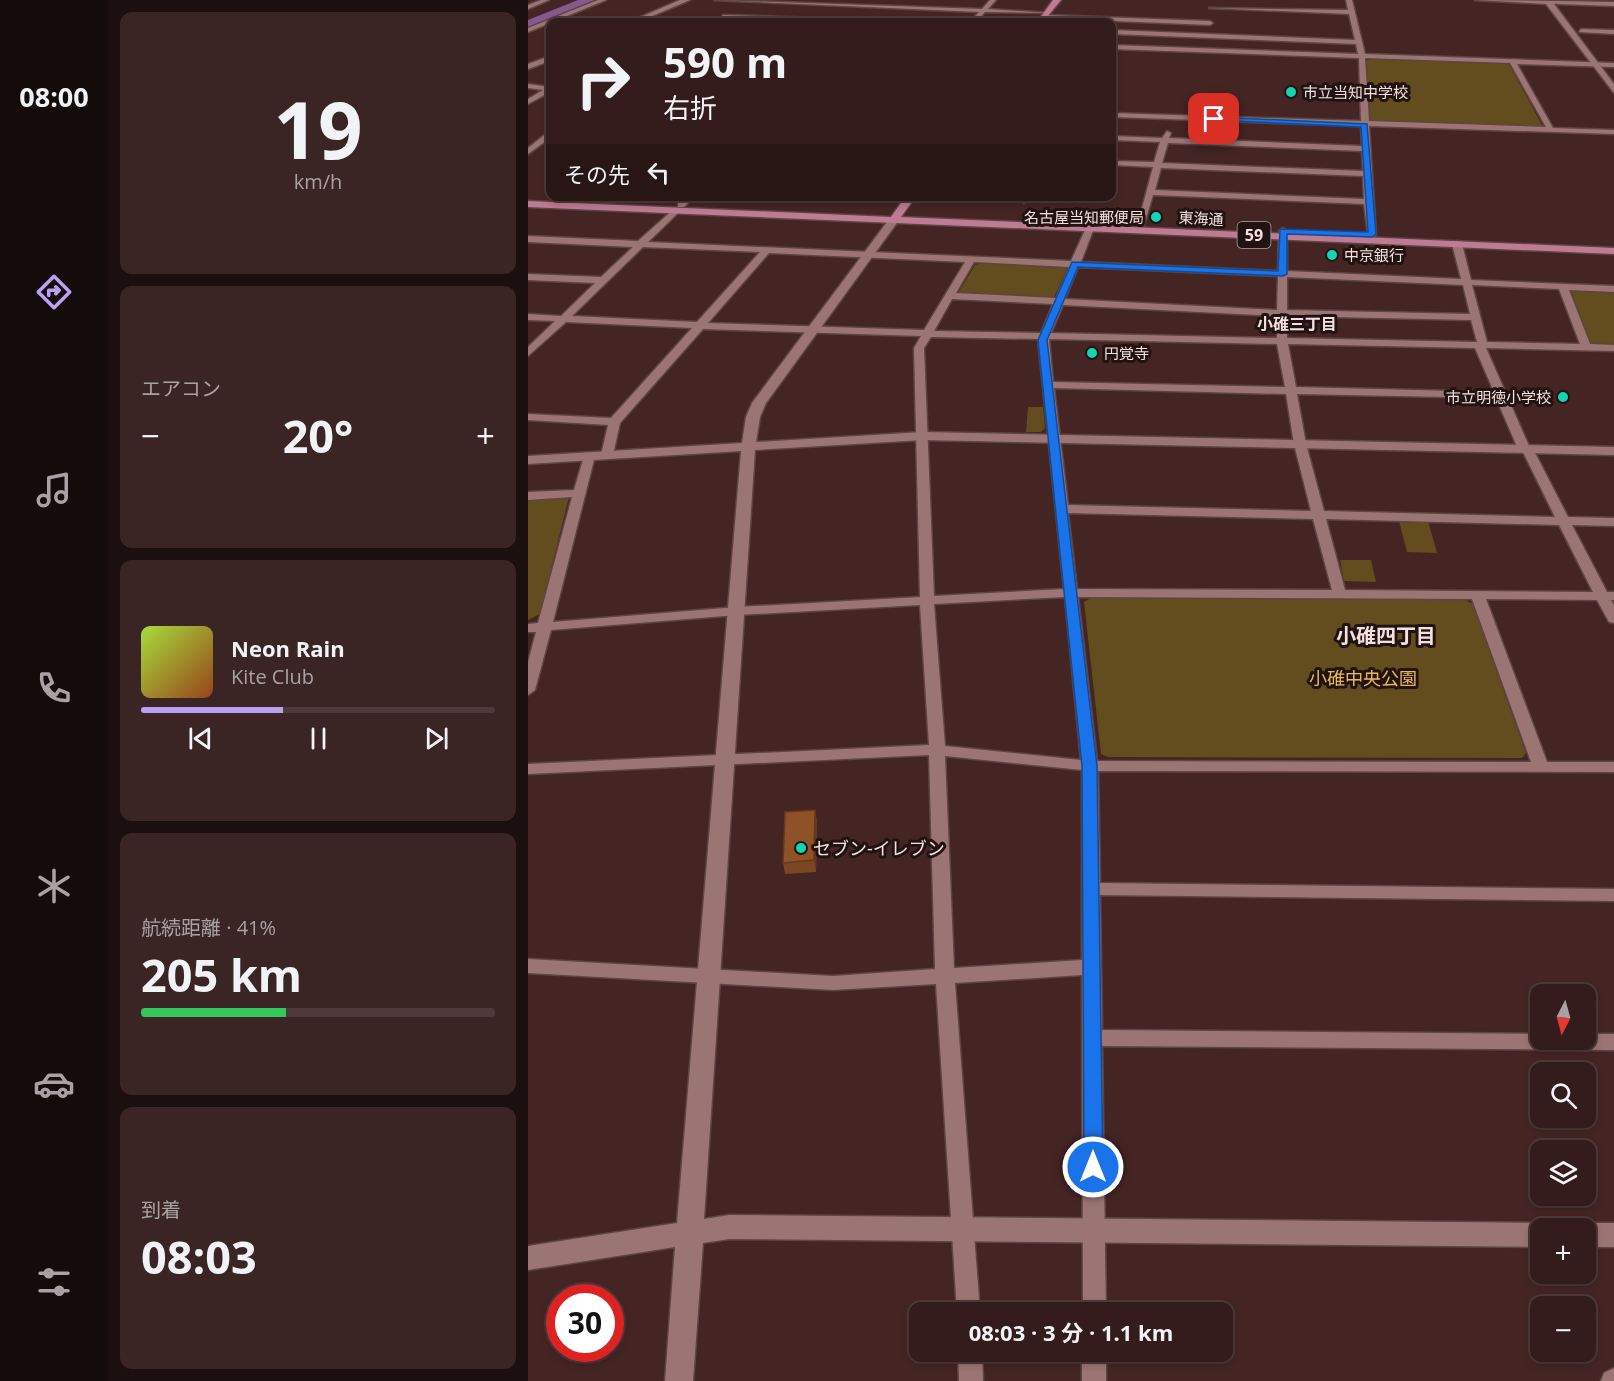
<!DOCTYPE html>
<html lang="ja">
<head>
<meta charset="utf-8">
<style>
  :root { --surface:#331c1b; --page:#3b2524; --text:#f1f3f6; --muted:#a9a1a3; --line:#4e3a3a; --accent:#bca0f2 }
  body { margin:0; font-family:"Open Sans","Noto Sans JP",sans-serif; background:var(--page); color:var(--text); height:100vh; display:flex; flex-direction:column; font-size:22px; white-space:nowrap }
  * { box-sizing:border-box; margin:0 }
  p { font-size:20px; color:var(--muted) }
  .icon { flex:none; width:33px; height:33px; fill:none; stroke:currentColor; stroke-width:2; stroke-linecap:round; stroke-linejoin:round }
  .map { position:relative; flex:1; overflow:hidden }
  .details { display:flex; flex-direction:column; gap:12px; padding:12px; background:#1c0f0f; width:420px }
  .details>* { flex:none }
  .top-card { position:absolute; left:18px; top:18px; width:570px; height:183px; border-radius:12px; box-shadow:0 3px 9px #0003,0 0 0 2px var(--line); background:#331c1b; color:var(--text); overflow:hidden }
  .needle { width:39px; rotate:186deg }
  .tools { position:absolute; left:1002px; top:984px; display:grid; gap:12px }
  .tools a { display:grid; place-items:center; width:66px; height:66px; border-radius:12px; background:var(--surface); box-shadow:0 3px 9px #0003,0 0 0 2px var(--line); font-size:30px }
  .speed { position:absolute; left:18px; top:1284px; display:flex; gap:12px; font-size:30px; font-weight:700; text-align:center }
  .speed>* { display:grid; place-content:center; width:78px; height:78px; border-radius:50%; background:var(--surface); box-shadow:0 3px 9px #0003,0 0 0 2px var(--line); line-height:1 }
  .speed .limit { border:9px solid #d22; background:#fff; color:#111 }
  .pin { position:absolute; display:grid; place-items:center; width:51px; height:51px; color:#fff; margin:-26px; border-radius:12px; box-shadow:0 3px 9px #0006 }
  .me { position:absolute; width:66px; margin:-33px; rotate:0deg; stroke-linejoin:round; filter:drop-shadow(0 0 4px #0008) }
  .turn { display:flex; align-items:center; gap:21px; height:126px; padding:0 18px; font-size:27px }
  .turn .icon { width:78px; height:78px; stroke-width:2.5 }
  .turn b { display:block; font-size:42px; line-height:51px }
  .then { display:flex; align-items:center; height:57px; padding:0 18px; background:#0003; gap:12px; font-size:22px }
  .big { font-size:45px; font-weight:700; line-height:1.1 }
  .details .card { flex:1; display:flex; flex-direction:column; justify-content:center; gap:9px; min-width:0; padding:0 21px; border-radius:12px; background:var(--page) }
  .details .dial { align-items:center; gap:0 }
  .dial b { font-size:78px; line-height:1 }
  .song { display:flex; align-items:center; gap:18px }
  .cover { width:72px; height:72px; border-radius:9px; background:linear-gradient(135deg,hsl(80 70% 55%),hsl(20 70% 35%)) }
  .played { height:6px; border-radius:3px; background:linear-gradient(90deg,var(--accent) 40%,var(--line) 40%) }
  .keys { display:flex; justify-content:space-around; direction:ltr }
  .heat { display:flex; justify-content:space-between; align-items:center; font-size:33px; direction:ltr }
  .charge { height:9px; border-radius:4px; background:linear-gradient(90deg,#34c759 41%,var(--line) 0) }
  .trip { position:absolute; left:381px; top:1302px; width:324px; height:60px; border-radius:12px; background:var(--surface); box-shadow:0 3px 9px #0003,0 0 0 2px var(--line); font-weight:700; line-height:60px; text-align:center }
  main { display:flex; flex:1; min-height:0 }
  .dock { display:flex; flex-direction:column; width:108px; justify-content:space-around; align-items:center; background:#140b0b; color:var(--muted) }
  .dock .icon { width:42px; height:42px }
  .dock .current { color:var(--accent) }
  .dock b { font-size:27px; color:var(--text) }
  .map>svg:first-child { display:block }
</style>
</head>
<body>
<main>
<nav class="dock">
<b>08:00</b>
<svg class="icon current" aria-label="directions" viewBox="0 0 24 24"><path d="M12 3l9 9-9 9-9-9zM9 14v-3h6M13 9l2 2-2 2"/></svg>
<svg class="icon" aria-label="music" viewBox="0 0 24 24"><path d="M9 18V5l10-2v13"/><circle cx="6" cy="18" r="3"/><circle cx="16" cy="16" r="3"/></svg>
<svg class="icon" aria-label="phone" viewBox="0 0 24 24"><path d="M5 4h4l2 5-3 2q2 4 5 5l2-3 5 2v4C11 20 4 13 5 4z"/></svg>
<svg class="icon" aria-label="climate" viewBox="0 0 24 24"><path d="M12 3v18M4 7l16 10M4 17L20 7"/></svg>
<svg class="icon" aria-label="car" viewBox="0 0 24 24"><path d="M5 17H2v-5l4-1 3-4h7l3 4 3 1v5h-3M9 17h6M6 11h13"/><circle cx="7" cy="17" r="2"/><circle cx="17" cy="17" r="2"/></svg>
<svg class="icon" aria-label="filters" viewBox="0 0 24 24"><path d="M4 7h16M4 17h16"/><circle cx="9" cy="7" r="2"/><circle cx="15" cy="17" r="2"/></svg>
</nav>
<section class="details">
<div class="card dial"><b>19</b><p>km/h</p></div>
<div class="card"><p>エアコン</p>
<div class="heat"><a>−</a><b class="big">20°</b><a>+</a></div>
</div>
<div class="card">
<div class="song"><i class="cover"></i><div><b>Neon Rain</b><p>Kite Club</p></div></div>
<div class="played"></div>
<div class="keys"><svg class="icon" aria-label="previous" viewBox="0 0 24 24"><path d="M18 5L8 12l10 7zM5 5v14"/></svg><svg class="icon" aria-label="pause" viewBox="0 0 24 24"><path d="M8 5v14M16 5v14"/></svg><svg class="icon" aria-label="next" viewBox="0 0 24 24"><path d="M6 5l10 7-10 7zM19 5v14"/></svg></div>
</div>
<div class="card"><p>航続距離 · 41%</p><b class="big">205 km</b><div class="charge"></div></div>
<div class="card"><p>到着</p><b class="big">08:03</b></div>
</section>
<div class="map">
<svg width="1086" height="1381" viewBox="0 0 1086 1381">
  <rect width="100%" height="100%" fill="#442524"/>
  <g fill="#634c1d">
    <path d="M844,59L981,64L1015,127L841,122L838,61Z"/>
    <path d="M454,263L535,267L539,269L526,297L520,299L430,293L447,265Z"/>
    <path d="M1047,290L1086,292V345L1062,343L1043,291Z"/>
    <path d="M500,407H515L517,428L513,432H498Z"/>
    <path d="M41,497L12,614L0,620V499Z"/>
    <path d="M871,521H900L909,553L879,552Z"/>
    <path d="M812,560H843L848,582L816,581Z"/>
    <path d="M564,597L937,600L945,604L998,753L994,758L580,757L573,754L556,602Z"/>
  </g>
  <path fill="#875991" d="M50,0H69L0,28V20Z"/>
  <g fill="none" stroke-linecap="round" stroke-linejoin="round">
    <defs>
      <g id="street">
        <path d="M13,0H21L0,9V5Z"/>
        <path d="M70,0H78L0,32V28Z"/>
        <path d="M186,0L454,9L462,0H468L460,9L522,13L457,12L448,22H442L451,12Z"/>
        <path d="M818,0H824L837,54L1086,63V67L989,64L1025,128L1086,130V134L841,126L848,235L844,238L840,235L836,204L625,195L616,225L609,227L625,167L584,165V161L626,162L632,142L584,140V136L634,138L639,131L643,133L641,138L834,146L833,126L584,117V113L833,121L831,58L584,49V45L830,54L828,44L584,34V30L827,40L821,14L681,8L820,10ZM837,58L982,63L1018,127L841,121ZM640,143L834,151L835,171L634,163ZM633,168L835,176L836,199L627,190Z"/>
        <path d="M1031,1L1086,2V6L1029,4Z"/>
        <path d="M195,15L351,20L354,22L193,18Z"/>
        <path d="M517,15L682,21L685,23L682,25L515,18Z"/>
        <path d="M1053,29L1086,30V34L1051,32Z"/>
        <path d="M0,84L22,87V92L0,104V99L15,90L0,88Z"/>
        <path d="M19,133H22V138L0,154V148Z"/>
        <path d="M157,196H167L156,207H150V203Z"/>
        <path d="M493,196H501L496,203L492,200Z"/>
        <path d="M147,208L150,209V213L120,242L543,261L558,228L562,225L566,228L553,262L750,271L751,231L755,228L759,231V271L933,279L924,244L929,241L934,244L943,280L1086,286V292L1041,290L1062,344L1086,345V351L958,348L1001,446L1005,449L1040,517L1086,518V526L1044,525L1079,592H1086V600H1083L1086,605V623L1081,622L1069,600L958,599L1019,762H1086V772L570,771L572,883L1086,889V901L572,895L574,1030L1012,1034V1040H1058V1034H1086V1050L574,1046L578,1312H555L554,975L427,983L452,1312H429L408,984L305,990L0,973V959L305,976L407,969L401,755L0,774V764L401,745L392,605L209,615L23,630L7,690L0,695V662L8,632H0V624L10,623L44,497L0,500V492L46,490L57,453H65L67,456L25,622L209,607L392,597L386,348L393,336L175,329L92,423L85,455L79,459L73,455L80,425L0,420V414L83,418L164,328L38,322L0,356V347L27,321L0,320V314L33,316L67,283L0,280V274L73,277L105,247L0,242V236L110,241ZM115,247L232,252L169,322L44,316ZM241,253L437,262L396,330L180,323ZM446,262L541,267L528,298L428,293ZM550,267L750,276L749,310L537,299ZM759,277L935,285L942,314L759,310ZM944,285L1031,289L1052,344L959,342ZM424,299L525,304L513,333L406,331ZM535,305L749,316V338L523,333ZM759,316L943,320L949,342L759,338ZM403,337L510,339L536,589L406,596L396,348ZM521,339L749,344L757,387L525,382ZM760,344L947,348L966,392L768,387ZM526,388L758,394L766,444L783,511L540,505ZM769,394L968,398L990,449L995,452L1027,517L796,511L778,444ZM540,513L785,519L804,590L549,589ZM798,519L1031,525L1065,592L817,590ZM537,597L553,760L417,746L406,604ZM550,597L944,599L1003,762L569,761ZM417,756L554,770V960L426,968Z"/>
        <path d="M430,1352H454L455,1381H431Z"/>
        <rect x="554" y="1352" width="24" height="29"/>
        <path d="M1086,1368V1381H1073L1076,1373Z"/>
      </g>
      <g id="secondary">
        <path d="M152,0H162L110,22H101Z"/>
        <path d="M947,0L1031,1V3L1026,4L1086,84V93L1018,4Z"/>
        <path d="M22,56V61L0,69V64Z"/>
        <path d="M366,217L371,220L238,403L232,417L228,442L395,432L1086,447V455L395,440L227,450L176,1219L201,1215L1012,1223L1022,1228H1012V1247L201,1239L175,1243L165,1381H137L147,1247L0,1270V1246L149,1223L213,451L0,464V456L214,443L218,417L224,403L362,218Z"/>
        <path d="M1058,1223H1086V1247H1058V1228H1048Z"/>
      </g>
      <g id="primary">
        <path d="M525,0H533L515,22H509Z"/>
        <path d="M378,196H388L373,217L1086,248V254L0,207V201L363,217Z"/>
      </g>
    </defs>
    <use href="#street" stroke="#5e4443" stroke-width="3"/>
    <use href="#secondary" stroke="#5e4443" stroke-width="3"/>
    <use href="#primary" stroke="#5e4443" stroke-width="3"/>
    <use href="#street" fill="#9b7573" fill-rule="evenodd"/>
    <use href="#secondary" fill="#9b7573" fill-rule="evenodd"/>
    <use href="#primary" fill="#be7b93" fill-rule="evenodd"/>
  </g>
  <path fill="#7b4622" d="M287,810L289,822L288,872L257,874L255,863Z"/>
  <path fill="#64391b" d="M287,810L289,822L288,872L286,860Z"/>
  <path fill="#8f5127" stroke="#64391b" stroke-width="1.5" d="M287,810L286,860L255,863L257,812Z"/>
  <path fill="#1a73e8" stroke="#114b97" stroke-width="1.5" d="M686,117L839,124L848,234L844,237L759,234V274L755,276L550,267L519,340L569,766L575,1167L572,1173L565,1175L558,1173L556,1167L554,766L510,340L544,262L750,271L752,229L840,232L833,127L683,120Z"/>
  <g fill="#13d5b3" stroke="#211312" stroke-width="2">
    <circle cx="763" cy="92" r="6"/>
    <circle cx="628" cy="217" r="6"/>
    <circle cx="804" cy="255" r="6"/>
    <circle cx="564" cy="353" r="6"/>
    <circle cx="1035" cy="397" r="6"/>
    <circle cx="273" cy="848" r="6"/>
  </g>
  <g text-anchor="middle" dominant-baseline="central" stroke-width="6" stroke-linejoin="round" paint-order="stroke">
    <g font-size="15" fill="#f5e0de" stroke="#211312" text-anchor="start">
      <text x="775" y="92">市立当知中学校</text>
      <text x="616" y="217" text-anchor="end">名古屋当知郵便局</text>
      <text x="816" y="255">中京銀行</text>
      <text x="576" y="353">円覚寺</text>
      <text x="1023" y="397" text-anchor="end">市立明徳小学校</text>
    </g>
    <g font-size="15" fill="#f5e0de" stroke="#211312">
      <text transform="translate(673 218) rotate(3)">東海通</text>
    </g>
    <rect fill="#211312" stroke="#b5a2a1" stroke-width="1.5" x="709.5" y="222" width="33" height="26" rx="4.5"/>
    <g font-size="16" font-weight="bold" fill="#f5e0de">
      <text x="726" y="235">59</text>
    </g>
    <g font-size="16" font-weight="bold" fill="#f5e0de" stroke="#211312">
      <text x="769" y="324">小碓三丁目</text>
    </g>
    <g font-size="18" fill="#eab954" stroke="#211312">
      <text x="835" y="678">小碓中央公園</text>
    </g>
    <g font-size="18" fill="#f5e0de" stroke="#211312" text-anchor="start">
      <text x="285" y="848">セブン-イレブン</text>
    </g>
    <g font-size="20" font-weight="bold" fill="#f5e0de" stroke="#211312">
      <text x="858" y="635">小碓四丁目</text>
    </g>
  </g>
</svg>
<div class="tools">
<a><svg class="needle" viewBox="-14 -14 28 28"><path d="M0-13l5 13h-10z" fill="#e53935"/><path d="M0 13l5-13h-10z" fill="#a9a1a3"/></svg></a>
<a><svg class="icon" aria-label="search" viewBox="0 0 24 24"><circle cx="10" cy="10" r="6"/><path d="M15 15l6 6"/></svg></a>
<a><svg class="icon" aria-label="layers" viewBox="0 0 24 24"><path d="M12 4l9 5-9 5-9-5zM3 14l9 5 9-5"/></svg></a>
<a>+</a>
<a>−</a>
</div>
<div class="speed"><div class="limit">30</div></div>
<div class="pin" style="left:686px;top:119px;background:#d93025"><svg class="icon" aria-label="arrive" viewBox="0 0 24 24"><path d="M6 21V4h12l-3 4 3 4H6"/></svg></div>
<svg class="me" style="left:565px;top:1167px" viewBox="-20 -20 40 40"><circle r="17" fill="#1a73e8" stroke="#fff" stroke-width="3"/><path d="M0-11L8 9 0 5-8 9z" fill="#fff"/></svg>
<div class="trip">08:03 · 3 分 · 1.1 km</div>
<div class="top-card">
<div class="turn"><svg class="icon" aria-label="right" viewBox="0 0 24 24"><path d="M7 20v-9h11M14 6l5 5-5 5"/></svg><div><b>590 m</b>右折</div></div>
<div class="then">その先<svg class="icon" aria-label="left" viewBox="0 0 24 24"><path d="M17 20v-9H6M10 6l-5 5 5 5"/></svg></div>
</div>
</div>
</main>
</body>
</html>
